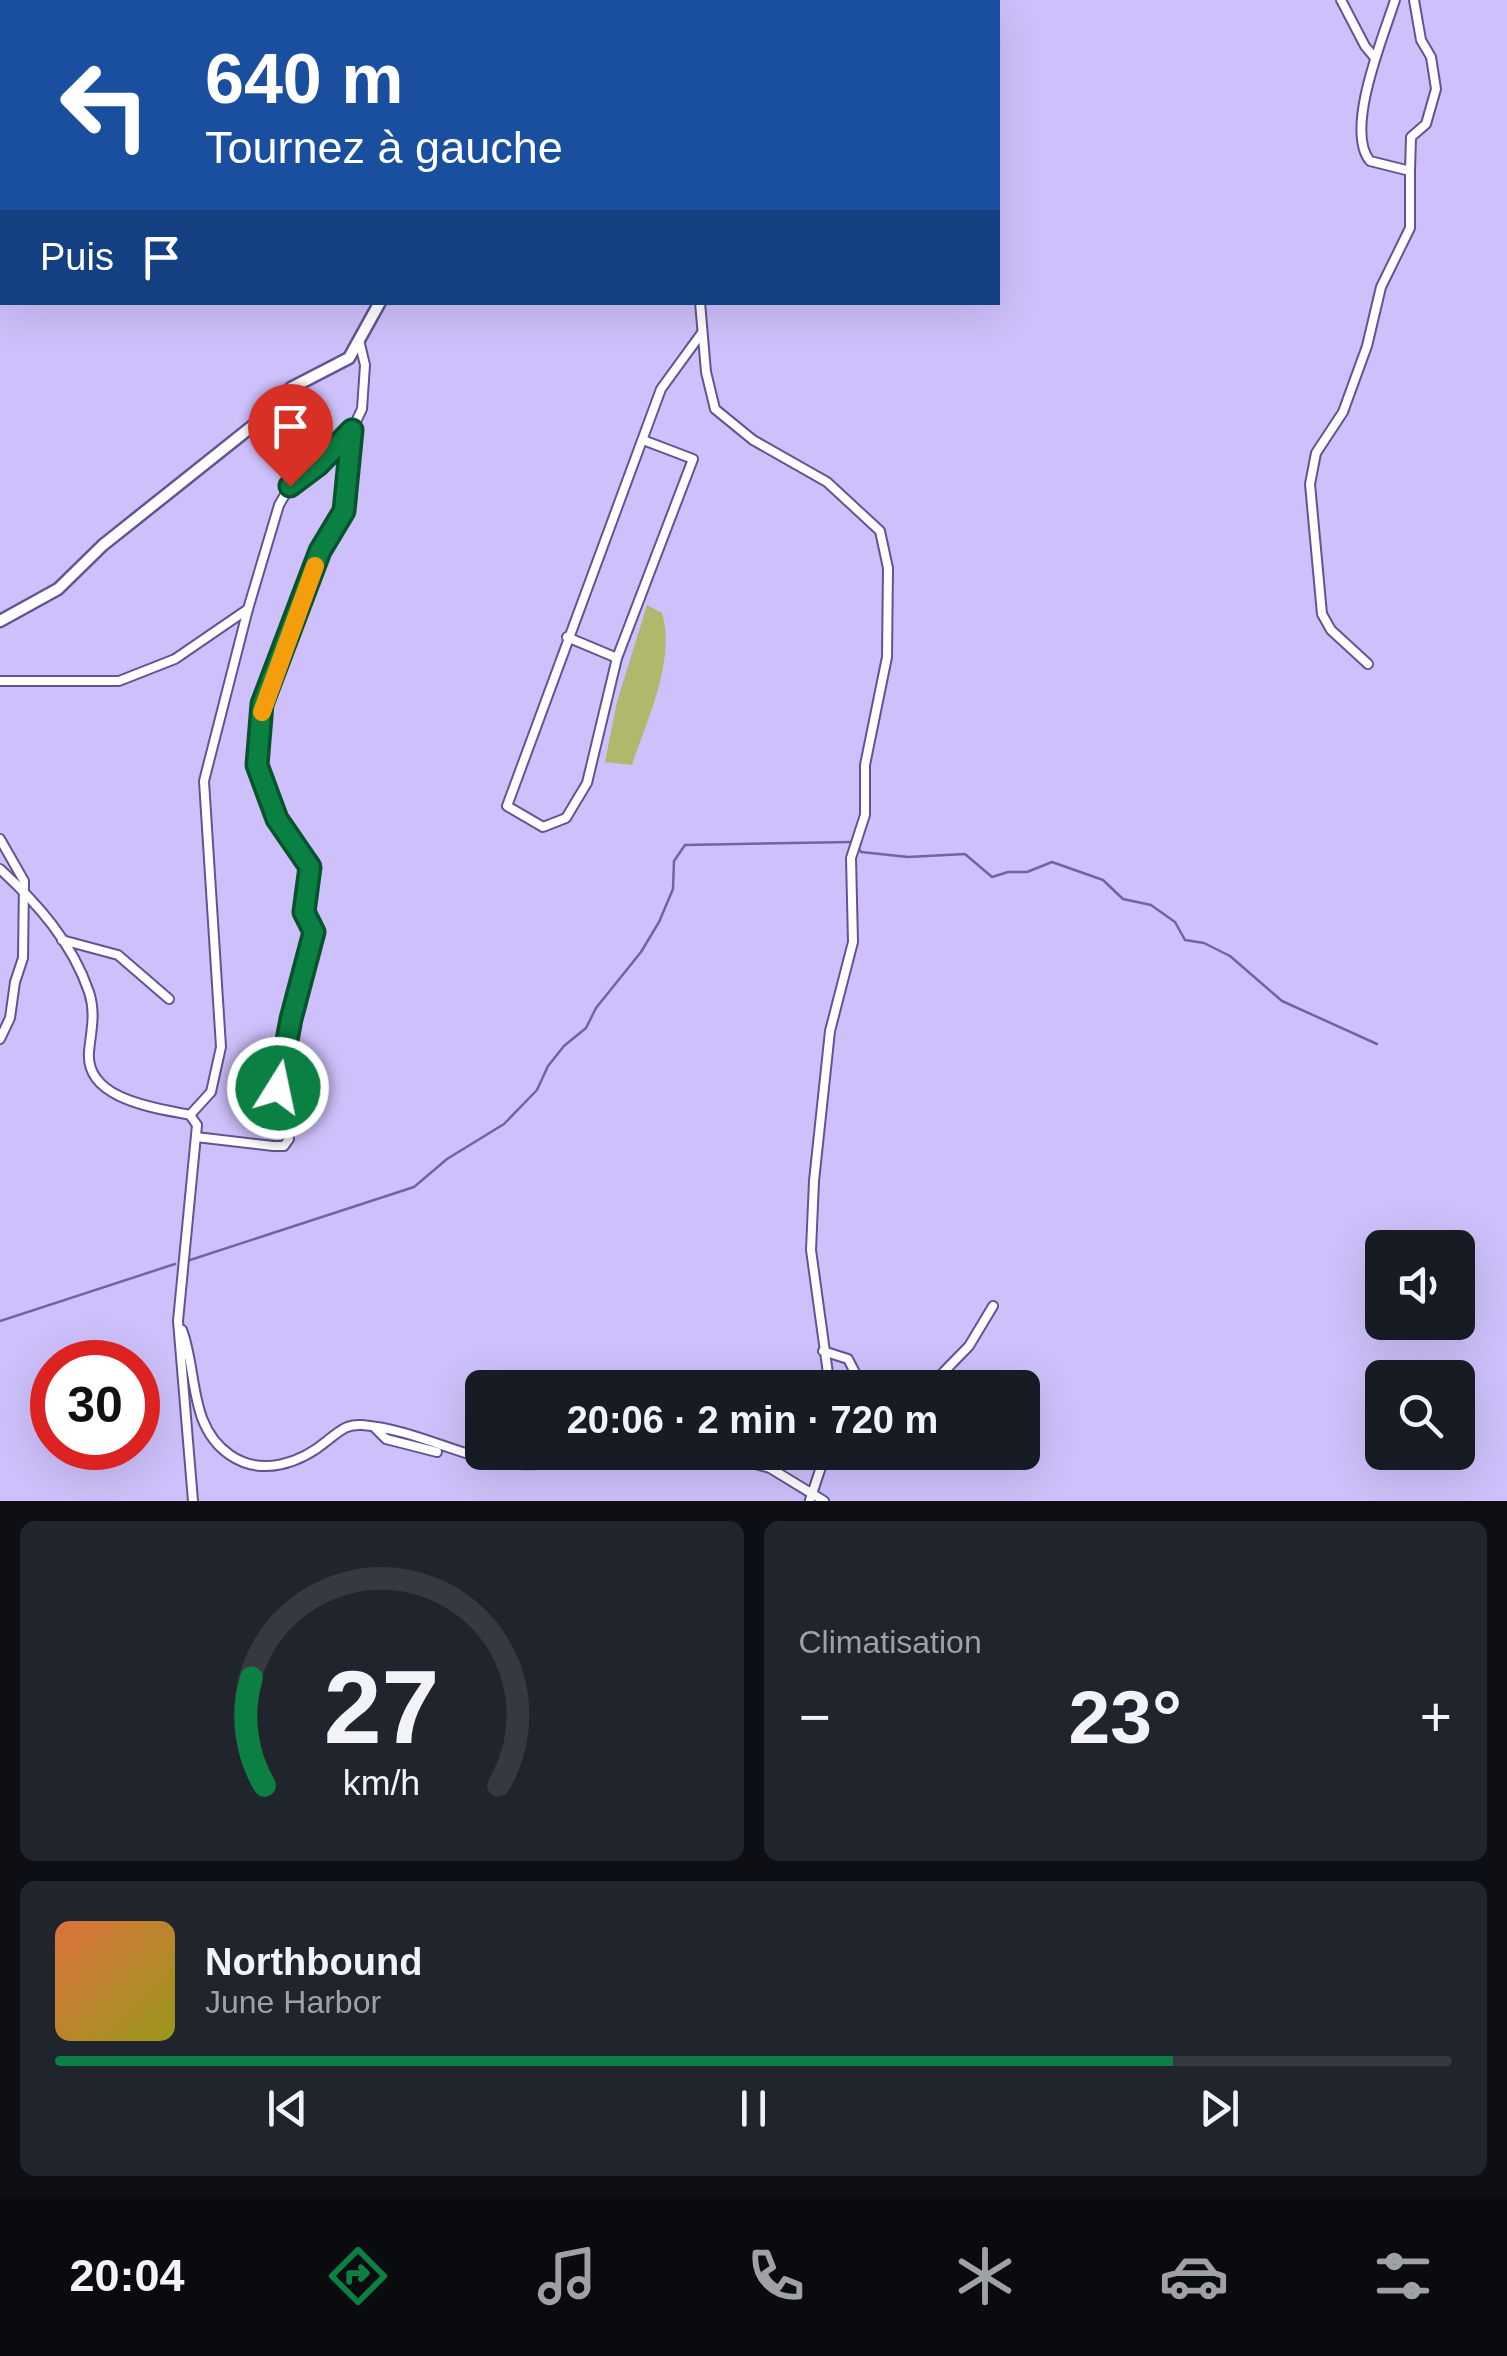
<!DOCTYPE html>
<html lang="fr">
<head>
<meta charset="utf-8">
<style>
  :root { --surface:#171b24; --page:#20242c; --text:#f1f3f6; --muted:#9ea1a6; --line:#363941; --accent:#0b8043 }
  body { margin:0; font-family:Arial,sans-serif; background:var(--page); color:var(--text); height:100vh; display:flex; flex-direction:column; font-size:38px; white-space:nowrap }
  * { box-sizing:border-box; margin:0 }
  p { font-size:32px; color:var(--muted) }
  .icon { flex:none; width:55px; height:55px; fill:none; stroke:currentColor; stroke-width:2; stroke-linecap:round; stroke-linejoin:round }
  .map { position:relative; height:1501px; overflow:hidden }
  .sheet { display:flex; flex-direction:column; gap:20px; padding:20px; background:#0d0f14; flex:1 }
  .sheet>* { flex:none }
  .banner { position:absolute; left:0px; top:0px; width:1000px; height:305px; box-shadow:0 10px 40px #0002; background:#1a4fa0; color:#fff; overflow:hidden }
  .tools { position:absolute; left:1365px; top:1230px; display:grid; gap:20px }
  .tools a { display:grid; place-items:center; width:110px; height:110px; border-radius:15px; background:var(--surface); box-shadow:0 10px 40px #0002; font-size:50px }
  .speed { position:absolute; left:30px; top:1340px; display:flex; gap:20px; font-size:50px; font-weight:700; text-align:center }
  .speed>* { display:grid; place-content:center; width:130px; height:130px; border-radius:50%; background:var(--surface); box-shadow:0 10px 40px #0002; line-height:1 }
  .speed .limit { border:15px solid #d22; background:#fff; color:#111 }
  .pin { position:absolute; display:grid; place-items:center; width:85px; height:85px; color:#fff; margin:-102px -42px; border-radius:50% 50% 50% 0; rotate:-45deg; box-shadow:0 0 10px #0007 }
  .pin .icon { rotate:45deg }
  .me { position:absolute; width:110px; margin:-55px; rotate:10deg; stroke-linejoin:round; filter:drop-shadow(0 0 8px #0008) }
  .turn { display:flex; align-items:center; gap:35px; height:210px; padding:0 40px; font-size:45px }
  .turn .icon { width:130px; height:130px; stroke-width:2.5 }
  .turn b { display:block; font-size:70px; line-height:85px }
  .then { display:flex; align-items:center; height:95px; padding:0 40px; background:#0003; gap:20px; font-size:38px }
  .big { font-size:75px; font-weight:700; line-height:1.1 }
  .sheet .tile { flex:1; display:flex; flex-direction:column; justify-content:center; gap:15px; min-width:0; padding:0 35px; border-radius:15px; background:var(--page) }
  .sheet .dial { align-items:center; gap:0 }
  .dial svg { height:260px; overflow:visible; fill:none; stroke:var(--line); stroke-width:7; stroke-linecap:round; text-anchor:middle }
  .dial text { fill:var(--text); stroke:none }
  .song { display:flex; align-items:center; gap:30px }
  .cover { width:120px; height:120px; border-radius:15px; background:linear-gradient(135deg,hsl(20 70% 55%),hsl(60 70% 35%)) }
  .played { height:10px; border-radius:5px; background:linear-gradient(90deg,var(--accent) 80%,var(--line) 80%) }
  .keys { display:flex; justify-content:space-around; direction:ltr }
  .heat { display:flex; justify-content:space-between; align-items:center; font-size:55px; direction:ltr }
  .sheet .tiles { flex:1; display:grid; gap:20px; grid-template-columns:1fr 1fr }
  .tile:last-child { grid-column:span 2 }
  .trip { position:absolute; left:465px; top:1370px; width:575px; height:100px; border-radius:15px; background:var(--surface); box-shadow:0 10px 40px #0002; font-weight:700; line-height:100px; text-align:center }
  .menu { display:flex; height:160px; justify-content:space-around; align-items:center; background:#090b0e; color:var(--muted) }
  .menu .icon { width:70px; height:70px }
  .menu .selected { color:var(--accent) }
  .menu b { font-size:45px; color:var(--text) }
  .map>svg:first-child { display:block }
</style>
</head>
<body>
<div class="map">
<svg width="1507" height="1501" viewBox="0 0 1507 1501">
  <rect width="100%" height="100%" fill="#cec1fb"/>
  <path fill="#afb86b" d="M647,605L662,613C676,660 647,720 632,765L605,762L617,702Z"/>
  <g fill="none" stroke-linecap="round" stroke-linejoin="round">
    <g stroke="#7263a1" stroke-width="2.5">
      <path d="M857,846L861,852L908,857L965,854L992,877L1008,872H1027L1052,862L1103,880L1123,899L1151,905L1175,922L1185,940L1204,943L1230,956L1282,1001L1377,1044"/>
      <path d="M187,1261L414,1187L447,1159L504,1124L537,1090L548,1066L564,1046L586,1028L596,1008L641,952L659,922L673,889L674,861L685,845L851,842"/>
      <path d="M0,1321L175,1264"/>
    </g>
    <defs>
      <g id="minor">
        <path d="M193,0L194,2"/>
        <path d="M712,0L713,2"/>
        <path d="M1341,0L1365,46L1375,58"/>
        <path d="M114,2L117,0"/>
        <path d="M402,2L404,0"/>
        <path d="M483,2L484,0"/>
        <path d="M1410,171L1411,137L1426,124L1436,89L1431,57L1421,40L1414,0"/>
        <path d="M0,220L2,219"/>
        <path d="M700,302L706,372L715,409L753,440L827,482L880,531L888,568L887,657L865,765V815L851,858L853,942L830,1031L814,1181L811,1250L830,1388"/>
        <path d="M643,440L693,459L617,658L587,783L566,818L543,827L507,806L661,389L701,334"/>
        <path d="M567,637L617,658"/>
        <path d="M1368,664L1331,630L1322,614L1310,484L1316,453L1343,412L1367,346L1381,287L1410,228V171L1370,161C1344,130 1384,35 1395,0"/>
        <path d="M0,681H119L175,659L248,609L279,505L290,486L318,465L351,432"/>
        <path d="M0,839L24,881L23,958L15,982L10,1018L0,1039"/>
        <path d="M0,869C37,903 72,942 89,992C96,1014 91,1030 89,1052C85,1100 157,1108 190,1115L197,1125L178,1321L193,1501"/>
        <path d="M62,940L118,955L169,999"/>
        <path d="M190,1115L211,1092L221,1047L204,781L248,609"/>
        <path d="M196,1137L273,1146H284L289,1139L278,1088L291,1019L314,932L304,912L310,867L277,819L257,765L263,704L320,551L344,511L352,430L362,409L365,365L359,340"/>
        <path d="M182,1330C198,1372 188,1426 230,1455C262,1477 301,1463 328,1440C340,1431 346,1424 362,1425C442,1432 501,1489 584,1452"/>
        <path d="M823,1351L848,1359L863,1388"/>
        <path d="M928,1388L969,1346L993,1306"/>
        <path d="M374,1427L386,1439L437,1452"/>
        <path d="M711,1452L770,1468L824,1501"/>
        <path d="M810,1500L826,1452"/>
      </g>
      <g id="tertiary">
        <path d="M631,2L637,0"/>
        <path d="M0,621L58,589L103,545L260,420L291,388L349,358L380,302"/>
      </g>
    </defs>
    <use href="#minor" stroke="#645393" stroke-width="12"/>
    <use href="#tertiary" stroke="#645393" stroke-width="15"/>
    <use href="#minor" stroke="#fff" stroke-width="8"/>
    <use href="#tertiary" stroke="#fff" stroke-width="10"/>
  </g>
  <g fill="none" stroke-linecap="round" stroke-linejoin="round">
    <defs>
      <path id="route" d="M278,1088L291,1019L314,932L304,912L310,867L277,819L257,765L262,704L320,551L344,511L352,430L318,465L290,486"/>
    </defs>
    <use href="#route" stroke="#07532c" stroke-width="25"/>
    <use href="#route" stroke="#0b8043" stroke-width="18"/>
    <path stroke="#f59e0b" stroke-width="18" d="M262,712L315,566"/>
  </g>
</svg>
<div class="tools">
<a><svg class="icon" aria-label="sound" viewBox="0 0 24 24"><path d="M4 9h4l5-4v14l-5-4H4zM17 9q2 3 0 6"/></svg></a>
<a><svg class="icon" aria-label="search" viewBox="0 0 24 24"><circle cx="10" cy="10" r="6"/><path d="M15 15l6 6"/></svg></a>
</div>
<div class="speed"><div class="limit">30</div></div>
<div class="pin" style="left:290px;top:486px;background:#d93025"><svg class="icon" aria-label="arrive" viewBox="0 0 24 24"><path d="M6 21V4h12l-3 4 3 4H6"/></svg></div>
<svg class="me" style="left:278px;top:1088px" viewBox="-20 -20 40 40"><circle r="17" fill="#0b8043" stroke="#fff" stroke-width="3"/><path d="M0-11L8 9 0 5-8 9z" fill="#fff"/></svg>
<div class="trip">20:06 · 2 min · 720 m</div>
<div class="banner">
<div class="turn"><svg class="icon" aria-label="left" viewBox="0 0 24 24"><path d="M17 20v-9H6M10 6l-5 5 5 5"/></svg><div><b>640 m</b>Tournez à gauche</div></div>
<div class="then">Puis<svg class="icon" aria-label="arrive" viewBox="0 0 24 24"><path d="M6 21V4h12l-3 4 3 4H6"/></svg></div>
</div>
</div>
<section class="sheet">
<div class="tiles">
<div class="tile dial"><svg viewBox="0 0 100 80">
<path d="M14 69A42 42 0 1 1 86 69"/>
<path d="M14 69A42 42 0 0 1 10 36" stroke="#0b8043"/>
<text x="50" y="56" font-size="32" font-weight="700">27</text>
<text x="50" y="72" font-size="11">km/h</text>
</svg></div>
<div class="tile"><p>Climatisation</p>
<div class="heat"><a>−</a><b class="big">23°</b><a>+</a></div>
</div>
<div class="tile">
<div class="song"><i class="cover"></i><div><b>Northbound</b><p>June Harbor</p></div></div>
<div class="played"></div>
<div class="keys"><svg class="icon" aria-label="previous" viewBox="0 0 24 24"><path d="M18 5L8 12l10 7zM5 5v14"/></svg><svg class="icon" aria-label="pause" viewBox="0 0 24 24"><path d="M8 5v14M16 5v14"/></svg><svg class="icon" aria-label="next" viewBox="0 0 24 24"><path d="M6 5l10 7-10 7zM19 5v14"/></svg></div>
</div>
</div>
</section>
<nav class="menu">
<b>20:04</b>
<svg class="icon selected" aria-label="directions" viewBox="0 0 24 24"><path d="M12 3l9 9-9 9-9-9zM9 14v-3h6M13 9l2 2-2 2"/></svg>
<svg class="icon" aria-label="music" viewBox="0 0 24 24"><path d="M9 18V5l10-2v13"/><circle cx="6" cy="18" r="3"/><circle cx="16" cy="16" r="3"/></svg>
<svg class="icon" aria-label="phone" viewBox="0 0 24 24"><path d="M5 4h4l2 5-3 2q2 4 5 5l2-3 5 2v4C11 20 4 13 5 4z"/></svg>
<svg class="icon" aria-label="climate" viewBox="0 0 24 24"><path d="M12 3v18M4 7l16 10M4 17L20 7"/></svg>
<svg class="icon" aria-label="car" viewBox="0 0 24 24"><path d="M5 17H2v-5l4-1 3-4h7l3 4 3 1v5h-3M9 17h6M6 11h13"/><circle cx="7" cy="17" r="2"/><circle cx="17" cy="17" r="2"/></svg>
<svg class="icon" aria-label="filters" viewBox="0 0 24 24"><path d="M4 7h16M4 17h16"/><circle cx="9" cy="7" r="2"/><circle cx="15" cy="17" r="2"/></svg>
</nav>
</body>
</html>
